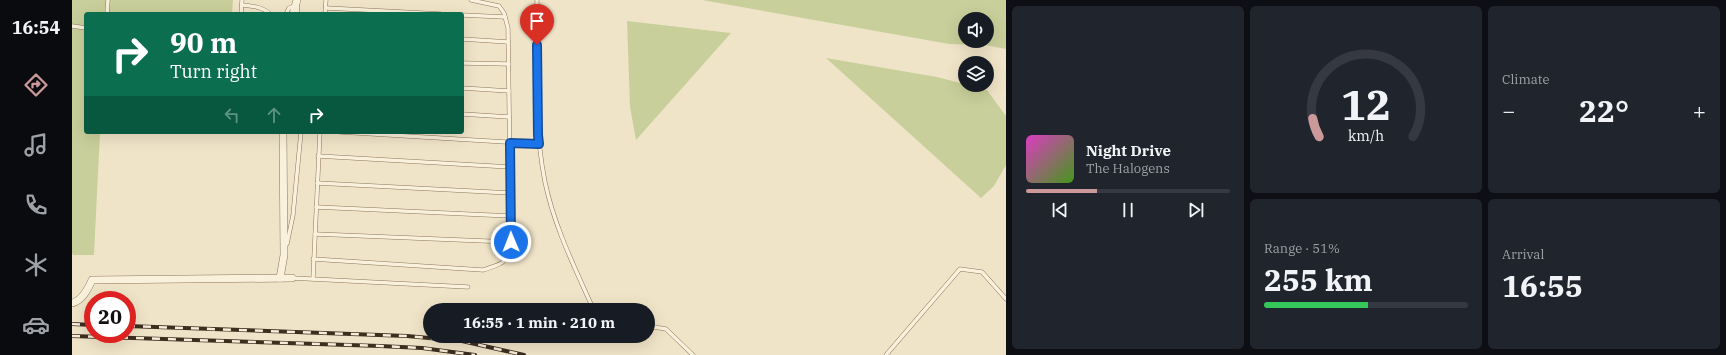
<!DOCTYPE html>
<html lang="en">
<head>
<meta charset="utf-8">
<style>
  :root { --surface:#171b24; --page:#20242c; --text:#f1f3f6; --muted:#9ea1a6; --line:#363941; --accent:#cc999b }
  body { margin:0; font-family:"IBM Plex Serif",serif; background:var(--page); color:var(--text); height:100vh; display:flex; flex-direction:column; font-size:15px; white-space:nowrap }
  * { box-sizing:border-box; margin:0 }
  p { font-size:13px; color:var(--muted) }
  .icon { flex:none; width:22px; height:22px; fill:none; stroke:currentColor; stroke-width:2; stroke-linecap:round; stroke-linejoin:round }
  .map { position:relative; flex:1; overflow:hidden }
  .side { display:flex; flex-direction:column; gap:6px; padding:6px; background:#0d0f14; width:720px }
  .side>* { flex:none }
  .hud { position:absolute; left:12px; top:12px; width:380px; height:122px; border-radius:4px; box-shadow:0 4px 16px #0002; background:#0b6e4f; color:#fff; overflow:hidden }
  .buttons { position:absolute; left:886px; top:12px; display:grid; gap:8px }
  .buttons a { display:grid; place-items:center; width:36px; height:36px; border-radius:50%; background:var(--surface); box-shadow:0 4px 16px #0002; font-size:20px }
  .speed { position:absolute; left:12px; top:291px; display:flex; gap:8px; font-size:20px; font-weight:700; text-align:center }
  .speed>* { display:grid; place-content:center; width:52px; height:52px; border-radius:50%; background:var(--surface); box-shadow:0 4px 16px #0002; line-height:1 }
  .speed .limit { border:6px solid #d22; background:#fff; color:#111 }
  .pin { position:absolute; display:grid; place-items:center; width:34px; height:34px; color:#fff; margin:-41px -17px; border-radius:50% 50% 50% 0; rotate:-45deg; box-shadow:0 0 4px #0007 }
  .pin .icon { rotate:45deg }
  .me { position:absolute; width:44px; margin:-22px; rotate:359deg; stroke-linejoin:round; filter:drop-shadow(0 0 3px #0008) }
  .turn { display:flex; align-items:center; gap:14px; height:84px; padding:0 20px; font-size:18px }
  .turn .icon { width:52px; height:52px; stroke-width:2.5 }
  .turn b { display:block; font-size:28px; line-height:34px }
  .lanes { display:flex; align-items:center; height:38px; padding:0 20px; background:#0003; justify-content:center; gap:20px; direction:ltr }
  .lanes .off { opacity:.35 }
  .big { font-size:30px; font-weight:800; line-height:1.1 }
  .side .tile { flex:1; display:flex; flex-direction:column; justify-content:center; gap:6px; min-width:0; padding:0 14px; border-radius:6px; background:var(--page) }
  .side .dial { align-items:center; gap:0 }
  .dial svg { height:104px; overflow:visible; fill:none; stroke:var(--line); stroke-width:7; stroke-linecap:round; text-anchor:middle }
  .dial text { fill:var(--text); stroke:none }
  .song { display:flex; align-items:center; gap:12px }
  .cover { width:48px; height:48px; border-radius:6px; background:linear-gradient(135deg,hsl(310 70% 55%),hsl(100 70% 35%)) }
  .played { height:4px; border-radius:2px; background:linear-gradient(90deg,var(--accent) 35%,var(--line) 35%) }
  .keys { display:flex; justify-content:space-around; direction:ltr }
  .heat { display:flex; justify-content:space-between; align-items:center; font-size:22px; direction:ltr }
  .charge { height:6px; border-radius:3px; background:linear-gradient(90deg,#34c759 51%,var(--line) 0) }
  .side .tiles { flex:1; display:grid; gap:6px; grid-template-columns:repeat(3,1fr) }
  .tile:first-child { grid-row:span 2 }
  .trip { position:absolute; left:351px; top:303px; width:232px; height:40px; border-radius:20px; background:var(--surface); box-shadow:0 4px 16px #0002; font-weight:800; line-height:40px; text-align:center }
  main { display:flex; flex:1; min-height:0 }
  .dock { display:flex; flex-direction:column; width:72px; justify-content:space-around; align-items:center; background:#090b0e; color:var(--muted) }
  .dock .icon { width:28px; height:28px }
  .dock .selected { color:var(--accent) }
  .dock b { font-size:18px; color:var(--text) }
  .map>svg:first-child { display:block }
</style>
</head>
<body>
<main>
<nav class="dock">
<b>16:54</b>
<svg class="icon selected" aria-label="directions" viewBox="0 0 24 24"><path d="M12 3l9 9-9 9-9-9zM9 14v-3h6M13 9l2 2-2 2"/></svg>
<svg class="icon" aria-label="music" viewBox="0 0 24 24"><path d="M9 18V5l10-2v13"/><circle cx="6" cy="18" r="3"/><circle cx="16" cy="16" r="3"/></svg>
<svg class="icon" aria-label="phone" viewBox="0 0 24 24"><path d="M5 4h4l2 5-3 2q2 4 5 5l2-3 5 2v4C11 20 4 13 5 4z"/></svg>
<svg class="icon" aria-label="climate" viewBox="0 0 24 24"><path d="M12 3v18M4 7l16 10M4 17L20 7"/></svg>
<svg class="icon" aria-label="car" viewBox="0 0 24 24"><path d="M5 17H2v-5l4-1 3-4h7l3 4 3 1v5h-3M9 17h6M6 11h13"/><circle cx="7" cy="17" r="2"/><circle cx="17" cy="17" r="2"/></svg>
</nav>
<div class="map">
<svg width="934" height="355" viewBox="0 0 934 355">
  <rect width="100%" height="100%" fill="#f0e4c8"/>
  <g fill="#c9cf9b" fill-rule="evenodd">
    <path d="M0,0H161L160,14H14V132H28L22,255H1L0,253Z"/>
    <path d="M630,0H934V49L913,45L877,44ZM893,19H915V41H893Z"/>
    <path d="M555,21L659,33L564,140L558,107Z"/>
    <path d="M754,58L865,77L915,90L934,116V165L922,186L909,198Z"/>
  </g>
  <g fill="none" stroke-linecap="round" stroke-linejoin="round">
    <defs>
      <g id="lane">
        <path d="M465,0C465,60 461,122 473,182C482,225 501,264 519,304L525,310"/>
        <path d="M170,5C180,6 191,7 198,14"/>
        <path d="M254,8L369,14"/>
        <path d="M35,14L36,0"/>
        <path d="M169,14L170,0"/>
        <path d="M214,14L217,8L225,5L226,14"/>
        <path d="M253,14L254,0"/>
        <path d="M390,15L433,17"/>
        <path d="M0,26L14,28"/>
        <path d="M390,39L436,42"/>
        <path d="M390,63L437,64"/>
        <path d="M390,88L437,91"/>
        <path d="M390,114L437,117"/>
        <path d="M268,132L467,144"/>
        <path d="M246,156L438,167"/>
        <path d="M245,183L439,193"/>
        <path d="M244,207L439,216"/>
        <path d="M243,234L439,242"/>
        <path d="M215,244L221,215L229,132"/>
        <path d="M241,259L411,270C432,263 434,265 439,242L436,28L432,13L427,6L399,0"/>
        <path d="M220,278L396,287"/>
        <path d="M241,279L248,132"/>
        <path d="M576,326L594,329L621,355"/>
        <path d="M814,355L888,269L910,272L934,299"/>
      </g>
      <g id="street">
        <path d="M221,14L225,0"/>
        <path d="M208,278L212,255L211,132"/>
        <path d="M0,303C10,301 16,289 20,280L220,278"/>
      </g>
    </defs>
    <use href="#lane" stroke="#8d765c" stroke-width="4.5"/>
    <use href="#street" stroke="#8d765c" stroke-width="8"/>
    <use href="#lane" stroke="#faf1dc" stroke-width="3.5"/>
    <use href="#street" stroke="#faf1dc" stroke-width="7"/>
    <defs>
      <g id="rail">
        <path d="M0,324L21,325"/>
        <path d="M55,326L335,336L390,341L452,355"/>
        <path d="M0,336L308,346L350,348L403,355"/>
      </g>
    </defs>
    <use href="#rail" stroke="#3d2e20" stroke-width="4"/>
    <use href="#rail" stroke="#f7eed8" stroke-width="2.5" stroke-dasharray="8" stroke-linecap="butt"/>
  </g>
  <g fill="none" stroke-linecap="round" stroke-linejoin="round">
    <defs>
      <path id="route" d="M439,242L438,143L467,144L466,135L465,45"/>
    </defs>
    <use href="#route" stroke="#114b97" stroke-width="10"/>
    <use href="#route" stroke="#1a73e8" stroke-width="7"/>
  </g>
</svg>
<div class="buttons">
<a><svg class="icon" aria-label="sound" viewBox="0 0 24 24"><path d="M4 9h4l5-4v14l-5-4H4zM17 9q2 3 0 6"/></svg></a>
<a><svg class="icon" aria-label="layers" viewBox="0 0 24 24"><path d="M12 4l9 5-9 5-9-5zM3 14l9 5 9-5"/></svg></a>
</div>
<div class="speed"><div class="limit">20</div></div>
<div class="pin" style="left:465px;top:45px;background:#d93025"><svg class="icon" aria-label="arrive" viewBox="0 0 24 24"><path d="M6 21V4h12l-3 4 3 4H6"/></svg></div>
<svg class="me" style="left:439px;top:242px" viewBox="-20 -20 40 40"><circle r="17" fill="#1a73e8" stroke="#fff" stroke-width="3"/><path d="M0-11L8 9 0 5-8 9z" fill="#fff"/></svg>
<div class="trip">16:55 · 1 min · 210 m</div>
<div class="hud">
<div class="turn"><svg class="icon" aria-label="right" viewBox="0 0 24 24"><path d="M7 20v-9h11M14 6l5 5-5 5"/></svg><div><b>90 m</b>Turn right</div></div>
<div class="lanes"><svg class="icon off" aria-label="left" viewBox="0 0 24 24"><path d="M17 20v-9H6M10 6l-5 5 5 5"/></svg><svg class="icon off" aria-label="ahead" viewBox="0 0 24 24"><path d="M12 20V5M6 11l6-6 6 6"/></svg><svg class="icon" aria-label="right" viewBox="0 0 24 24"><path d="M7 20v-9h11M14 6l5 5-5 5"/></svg></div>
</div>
</div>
<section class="side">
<div class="tiles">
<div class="tile">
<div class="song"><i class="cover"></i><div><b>Night Drive</b><p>The Halogens</p></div></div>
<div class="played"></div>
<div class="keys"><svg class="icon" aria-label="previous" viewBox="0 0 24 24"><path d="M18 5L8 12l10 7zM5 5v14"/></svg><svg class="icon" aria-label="pause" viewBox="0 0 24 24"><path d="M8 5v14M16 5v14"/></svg><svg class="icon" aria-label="next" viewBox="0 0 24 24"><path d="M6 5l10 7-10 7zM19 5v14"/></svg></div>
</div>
<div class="tile dial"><svg viewBox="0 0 100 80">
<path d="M14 69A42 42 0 1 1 86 69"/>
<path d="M14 69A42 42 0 0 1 9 55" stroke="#cc999b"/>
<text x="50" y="56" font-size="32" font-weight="700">12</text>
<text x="50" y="72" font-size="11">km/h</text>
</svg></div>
<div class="tile"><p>Climate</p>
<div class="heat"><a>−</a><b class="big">22°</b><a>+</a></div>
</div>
<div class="tile"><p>Range · 51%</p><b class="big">255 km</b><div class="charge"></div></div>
<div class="tile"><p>Arrival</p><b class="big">16:55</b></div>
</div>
</section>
</main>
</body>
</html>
